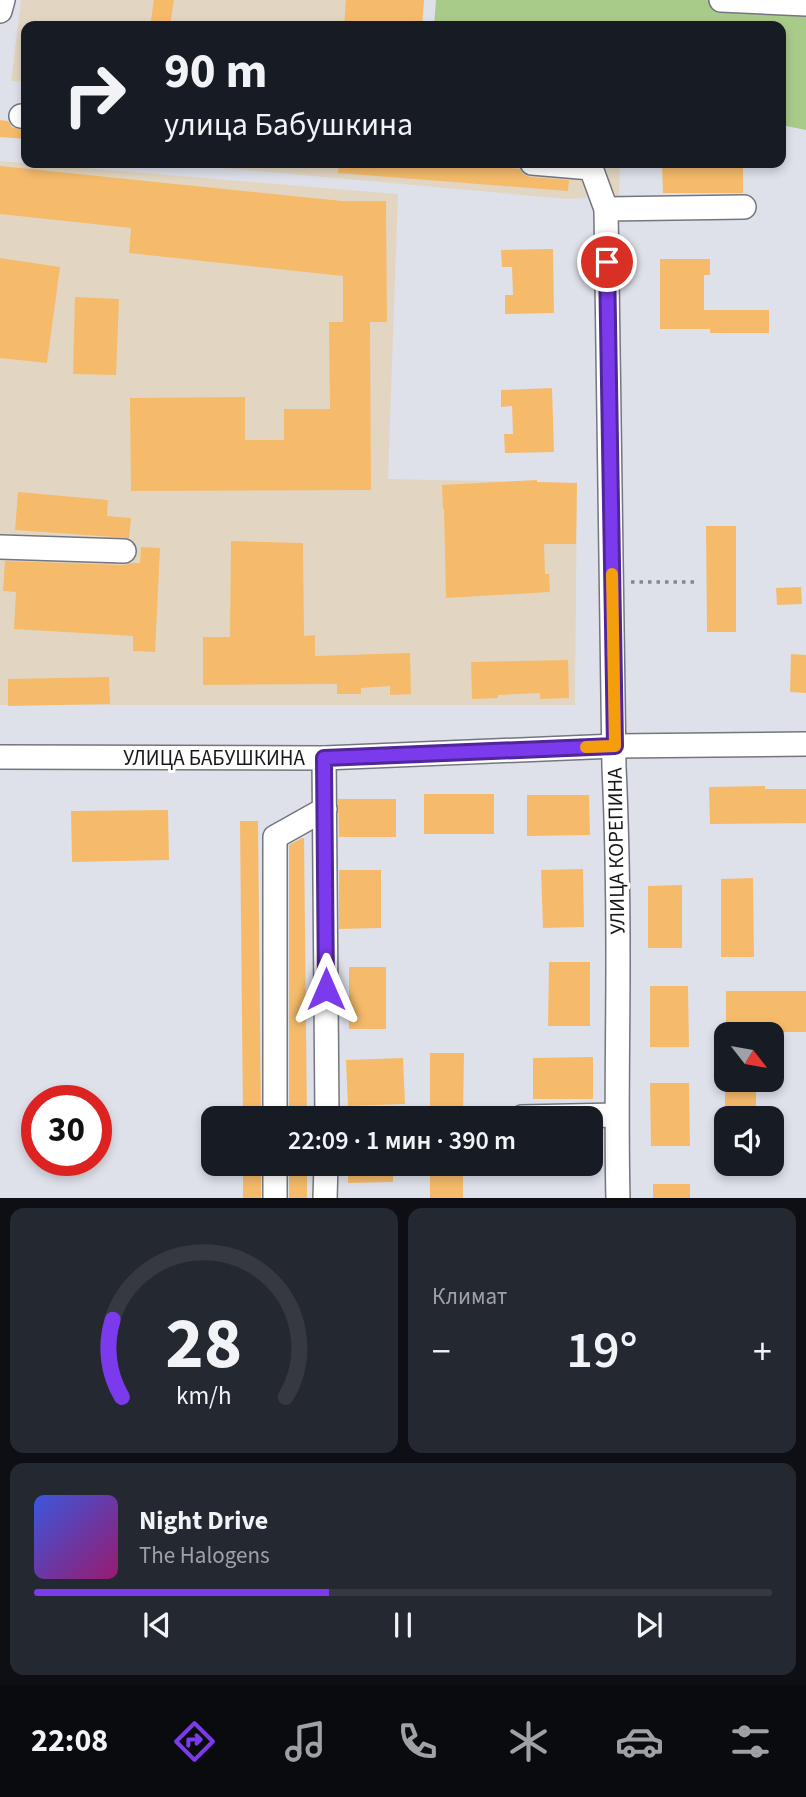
<!DOCTYPE html>
<html lang="ru">
<head>
<meta charset="utf-8">
<style>
  :root { --surface:#171b24; --page:#242831; --text:#f1f3f6; --muted:#9ea1a6; --line:#363941; --accent:#7c3aed }
  body { margin:0; font-family:"Source Sans 3",sans-serif; background:var(--page); color:var(--text); height:100vh; display:flex; flex-direction:column; font-size:26px; white-space:nowrap }
  * { box-sizing:border-box; margin:0 }
  p { font-size:23px; color:var(--muted) }
  .icon { flex:none; width:38px; height:38px; fill:none; stroke:currentColor; stroke-width:2; stroke-linecap:round; stroke-linejoin:round }
  .map { position:relative; height:1198px; overflow:hidden }
  .panel { display:flex; flex-direction:column; gap:10px; padding:10px; background:#0d0f14; flex:1 }
  .panel>* { flex:none }
  .banner { position:absolute; left:21px; top:21px; width:765px; height:147px; border-radius:14px; box-shadow:0 4px 10px #0003; background:#171b24; color:var(--text); overflow:hidden }
  .needle { width:46px; rotate:121deg }
  .fabs { position:absolute; left:714px; top:1022px; display:grid; gap:14px }
  .fabs a { display:grid; place-items:center; width:70px; height:70px; border-radius:14px; background:var(--surface); box-shadow:0 4px 10px #0003; font-size:35px }
  .speed { position:absolute; left:21px; top:1085px; display:flex; gap:14px; font-size:35px; font-weight:700; text-align:center }
  .speed>* { display:grid; place-content:center; width:91px; height:91px; border-radius:50%; background:var(--surface); box-shadow:0 4px 10px #0003; line-height:1 }
  .speed .limit { border:10px solid #d22; background:#fff; color:#111 }
  .pin { position:absolute; display:grid; place-items:center; width:60px; height:60px; color:#fff; margin:-30px; border:4px solid #fff; border-radius:50%; box-shadow:0 2px 7px #0007 }
  .me { position:absolute; width:77px; margin:-38px; rotate:0deg; stroke-linejoin:round; filter:drop-shadow(0 0 5px #0008) }
  .turn { display:flex; align-items:center; gap:24px; height:147px; padding:0 28px; font-size:32px }
  .turn .icon { width:91px; height:91px; stroke-width:2.5 }
  .turn b { display:block; font-size:49px; line-height:60px }
  .big { font-size:52px; font-weight:600; line-height:1.1 }
  .panel .widget { flex:1; display:flex; flex-direction:column; justify-content:center; gap:10px; min-width:0; padding:0 24px; border-radius:14px; background:var(--page) }
  .panel .dial { align-items:center; gap:0 }
  .dial svg { height:182px; overflow:visible; fill:none; stroke:var(--line); stroke-width:7; stroke-linecap:round; text-anchor:middle }
  .dial text { fill:var(--text); stroke:none }
  .song { display:flex; align-items:center; gap:21px }
  .cover { width:84px; height:84px; border-radius:10px; background:linear-gradient(135deg,hsl(230 70% 55%),hsl(320 70% 35%)) }
  .played { height:7px; border-radius:4px; background:linear-gradient(90deg,var(--accent) 40%,var(--line) 40%) }
  .keys { display:flex; justify-content:space-around; direction:ltr }
  .heat { display:flex; justify-content:space-between; align-items:center; font-size:38px; direction:ltr }
  .panel .tiles { flex:1; display:grid; gap:10px; grid-template-columns:1fr 1fr }
  .widget:last-child { grid-column:span 2 }
  .trip { position:absolute; left:201px; top:1106px; width:402px; height:70px; border-radius:14px; background:var(--surface); box-shadow:0 4px 10px #0003; font-weight:600; line-height:70px; text-align:center }
  .tabs { display:flex; height:112px; justify-content:space-around; align-items:center; background:#090b0e; color:var(--muted) }
  .tabs .icon { width:49px; height:49px }
  .tabs .on { color:var(--accent) }
  .tabs b { font-size:32px; color:var(--text) }
  .map>svg:first-child { display:block }
</style>
</head>
<body>
<div class="map">
<svg width="806" height="1199" viewBox="0 0 806 1199">
  <rect width="100%" height="100%" fill="#dfe1ea"/>
  <g fill="#e2d6c2">
    <path d="M21,0H424L422,26H26V82L11,81Z"/>
    <path d="M0,161L398,194L388,479L577,483L575,705H0Z"/>
    <path d="M168,163H620L619,196L567,199Z"/>
  </g>
  <path fill="#a9cb8a" d="M436,0H806V130L781,125L780,26H434Z"/>
  <g fill="#f5bb6b">
    <path d="M154,0H174L170,26H150Z"/>
    <path d="M346,0H424L422,26H344Z"/>
    <path d="M0,120L8,121L12,127L26,131V139L0,137Z"/>
    <path d="M339,163H438L520,169L523,174L530,177L569,180L568,191L338,173Z"/>
    <path d="M662,165H743V193H663Z"/>
    <path d="M0,166L342,201H386L387,322H370L371,490L131,491L130,398L245,397V440H284V409H330L329,322H343V276L129,253L131,228L0,214Z"/>
    <path d="M553,249L554,313L505,314V295H513L512,267H502L501,250Z"/>
    <path d="M0,258L60,267L47,363L0,358Z"/>
    <path d="M660,259H710V275H704V310H769V333H710V329H660Z"/>
    <path d="M75,297L119,299L116,375L73,374Z"/>
    <path d="M552,388L554,452L505,453L504,434H513L512,406L501,407V390Z"/>
    <path d="M537,480V482L577,483L576,544H544L545,574H549L550,592L446,598L444,509H443L442,485Z"/>
    <path d="M18,492L108,500L107,516L131,518L129,538L15,530Z"/>
    <path d="M706,526H736V632H707Z"/>
    <path d="M231,541L303,543L304,636L315,635V656L410,653L411,694L390,695V686L361,688V694H337V684L203,685V637H230Z"/>
    <path d="M141,547L160,548L155,652L133,651V636L14,629L16,592L3,591L5,561L124,565L132,563H140Z"/>
    <path d="M801,587L802,604L777,605L776,588Z"/>
    <path d="M791,654L806,655V693L790,692Z"/>
    <path d="M568,660L569,698L540,699V693L498,695V698L472,699L471,662Z"/>
    <path d="M109,677L110,704L8,706V679Z"/>
    <path d="M765,786V789H806V823L710,824L709,787Z"/>
    <rect x="424" y="794" width="70" height="40"/>
    <path d="M527,795H589L590,835L527,836Z"/>
    <path d="M338,799H396V837H339Z"/>
    <path d="M168,810L169,860L72,862L71,811Z"/>
    <path d="M240,821H258L261,1118H243Z"/>
    <path d="M302,838H304L307,1118H289V845Z"/>
    <path d="M583,869L584,927L543,928L541,870Z"/>
    <path d="M339,870H381V928L339,929Z"/>
    <path d="M753,878L754,957H721V879Z"/>
    <path d="M682,885V948H648V886Z"/>
    <path d="M549,962H590V1026H548Z"/>
    <rect x="349" y="967" width="37" height="62"/>
    <path d="M650,986H688L689,1047H650Z"/>
    <path d="M726,991H806V1032H765V1034H726Z"/>
    <path d="M430,1053H464L463,1118H430Z"/>
    <path d="M593,1057V1099H533V1058Z"/>
    <path d="M403,1058L405,1104L348,1106L346,1060Z"/>
    <rect x="725" y="1080" width="31" height="38"/>
    <path d="M650,1083H689L690,1146H651Z"/>
    <rect x="243" y="1164" width="18" height="35"/>
    <rect x="289" y="1164" width="18" height="35"/>
    <path d="M348,1164H393V1182L348,1183Z"/>
    <rect x="430" y="1164" width="33" height="35"/>
    <rect x="653" y="1184" width="37" height="15"/>
  </g>
  <g fill="none" stroke-linecap="round" stroke-linejoin="round">
    <defs>
      <g id="minor">
        <path d="M721,0L806,4"/>
        <path d="M0,11L3,0"/>
        <path d="M21,116L26,117"/>
        <path d="M532,163L591,168L606,209L614,767C617,831 618,895 618,959C618,1039 616,1118 618,1199"/>
        <path d="M606,209L744,207"/>
        <path d="M0,547L124,551"/>
        <path d="M0,757L324,758L615,746L806,744"/>
        <path d="M324,758L327,1118"/>
        <path d="M522,1117L616,1115"/>
        <path d="M275,1118V837L325,809"/>
        <path d="M275,1164V1199"/>
        <path d="M325,1199L326,1164"/>
      </g>
    </defs>
    <use href="#minor" stroke="#74767f" stroke-width="26"/>
    <path stroke="#85878d" stroke-width="3.5" stroke-dasharray="3.5 5" stroke-linecap="butt" d="M631,582H699"/>
    <use href="#minor" stroke="#fff" stroke-width="23"/>
  </g>
  <g fill="none" stroke-linecap="round" stroke-linejoin="round">
    <defs>
      <path id="route" d="M326,989L324,758L615,746L607,262"/>
    </defs>
    <use href="#route" stroke="#51269a" stroke-width="18"/>
    <use href="#route" stroke="#7c3aed" stroke-width="12"/>
    <path stroke="#f59e0b" stroke-width="12" d="M586,747L615,746L612,574"/>
  </g>
  <g text-anchor="middle" dominant-baseline="central" stroke-width="6" stroke-linejoin="round" paint-order="stroke">
    <g font-size="21" fill="#16171a" stroke="#fff">
      <text x="214" y="758">УЛИЦА БАБУШКИНА</text>
      <text transform="translate(616 851) rotate(-91)">УЛИЦА КОРЕПИНА</text>
    </g>
  </g>
</svg>
<div class="fabs">
<a><svg class="needle" viewBox="-14 -14 28 28"><path d="M0-13l5 13h-10z" fill="#e53935"/><path d="M0 13l5-13h-10z" fill="#9ea1a6"/></svg></a>
<a><svg class="icon" aria-label="sound" viewBox="0 0 24 24"><path d="M4 9h4l5-4v14l-5-4H4zM17 9q2 3 0 6"/></svg></a>
</div>
<div class="speed"><div class="limit">30</div></div>
<div class="pin" style="left:607px;top:262px;background:#d93025"><svg class="icon" aria-label="arrive" viewBox="0 0 24 24"><path d="M6 21V4h12l-3 4 3 4H6"/></svg></div>
<svg class="me" style="left:326px;top:989px" viewBox="-20 -20 40 40"><path d="M0-17L14 15 0 8-14 15z" fill="#7c3aed" stroke="#fff" stroke-width="4"/></svg>
<div class="trip">22:09 · 1 мин · 390 m</div>
<div class="banner">
<div class="turn"><svg class="icon" aria-label="right" viewBox="0 0 24 24"><path d="M7 20v-9h11M14 6l5 5-5 5"/></svg><div><b>90 m</b>улица Бабушкина</div></div>
</div>
</div>
<section class="panel">
<div class="tiles">
<div class="widget dial"><svg viewBox="0 0 100 80">
<path d="M14 69A42 42 0 1 1 86 69"/>
<path d="M14 69A42 42 0 0 1 10 35" stroke="#7c3aed"/>
<text x="50" y="56" font-size="32" font-weight="700">28</text>
<text x="50" y="72" font-size="11">km/h</text>
</svg></div>
<div class="widget"><p>Климат</p>
<div class="heat"><a>−</a><b class="big">19°</b><a>+</a></div>
</div>
<div class="widget">
<div class="song"><i class="cover"></i><div><b>Night Drive</b><p>The Halogens</p></div></div>
<div class="played"></div>
<div class="keys"><svg class="icon" aria-label="previous" viewBox="0 0 24 24"><path d="M18 5L8 12l10 7zM5 5v14"/></svg><svg class="icon" aria-label="pause" viewBox="0 0 24 24"><path d="M8 5v14M16 5v14"/></svg><svg class="icon" aria-label="next" viewBox="0 0 24 24"><path d="M6 5l10 7-10 7zM19 5v14"/></svg></div>
</div>
</div>
</section>
<nav class="tabs">
<b>22:08</b>
<svg class="icon on" aria-label="directions" viewBox="0 0 24 24"><path d="M12 3l9 9-9 9-9-9zM9 14v-3h6M13 9l2 2-2 2"/></svg>
<svg class="icon" aria-label="music" viewBox="0 0 24 24"><path d="M9 18V5l10-2v13"/><circle cx="6" cy="18" r="3"/><circle cx="16" cy="16" r="3"/></svg>
<svg class="icon" aria-label="phone" viewBox="0 0 24 24"><path d="M5 4h4l2 5-3 2q2 4 5 5l2-3 5 2v4C11 20 4 13 5 4z"/></svg>
<svg class="icon" aria-label="climate" viewBox="0 0 24 24"><path d="M12 3v18M4 7l16 10M4 17L20 7"/></svg>
<svg class="icon" aria-label="car" viewBox="0 0 24 24"><path d="M5 17H2v-5l4-1 3-4h7l3 4 3 1v5h-3M9 17h6M6 11h13"/><circle cx="7" cy="17" r="2"/><circle cx="17" cy="17" r="2"/></svg>
<svg class="icon" aria-label="filters" viewBox="0 0 24 24"><path d="M4 7h16M4 17h16"/><circle cx="9" cy="7" r="2"/><circle cx="15" cy="17" r="2"/></svg>
</nav>
</body>
</html>
